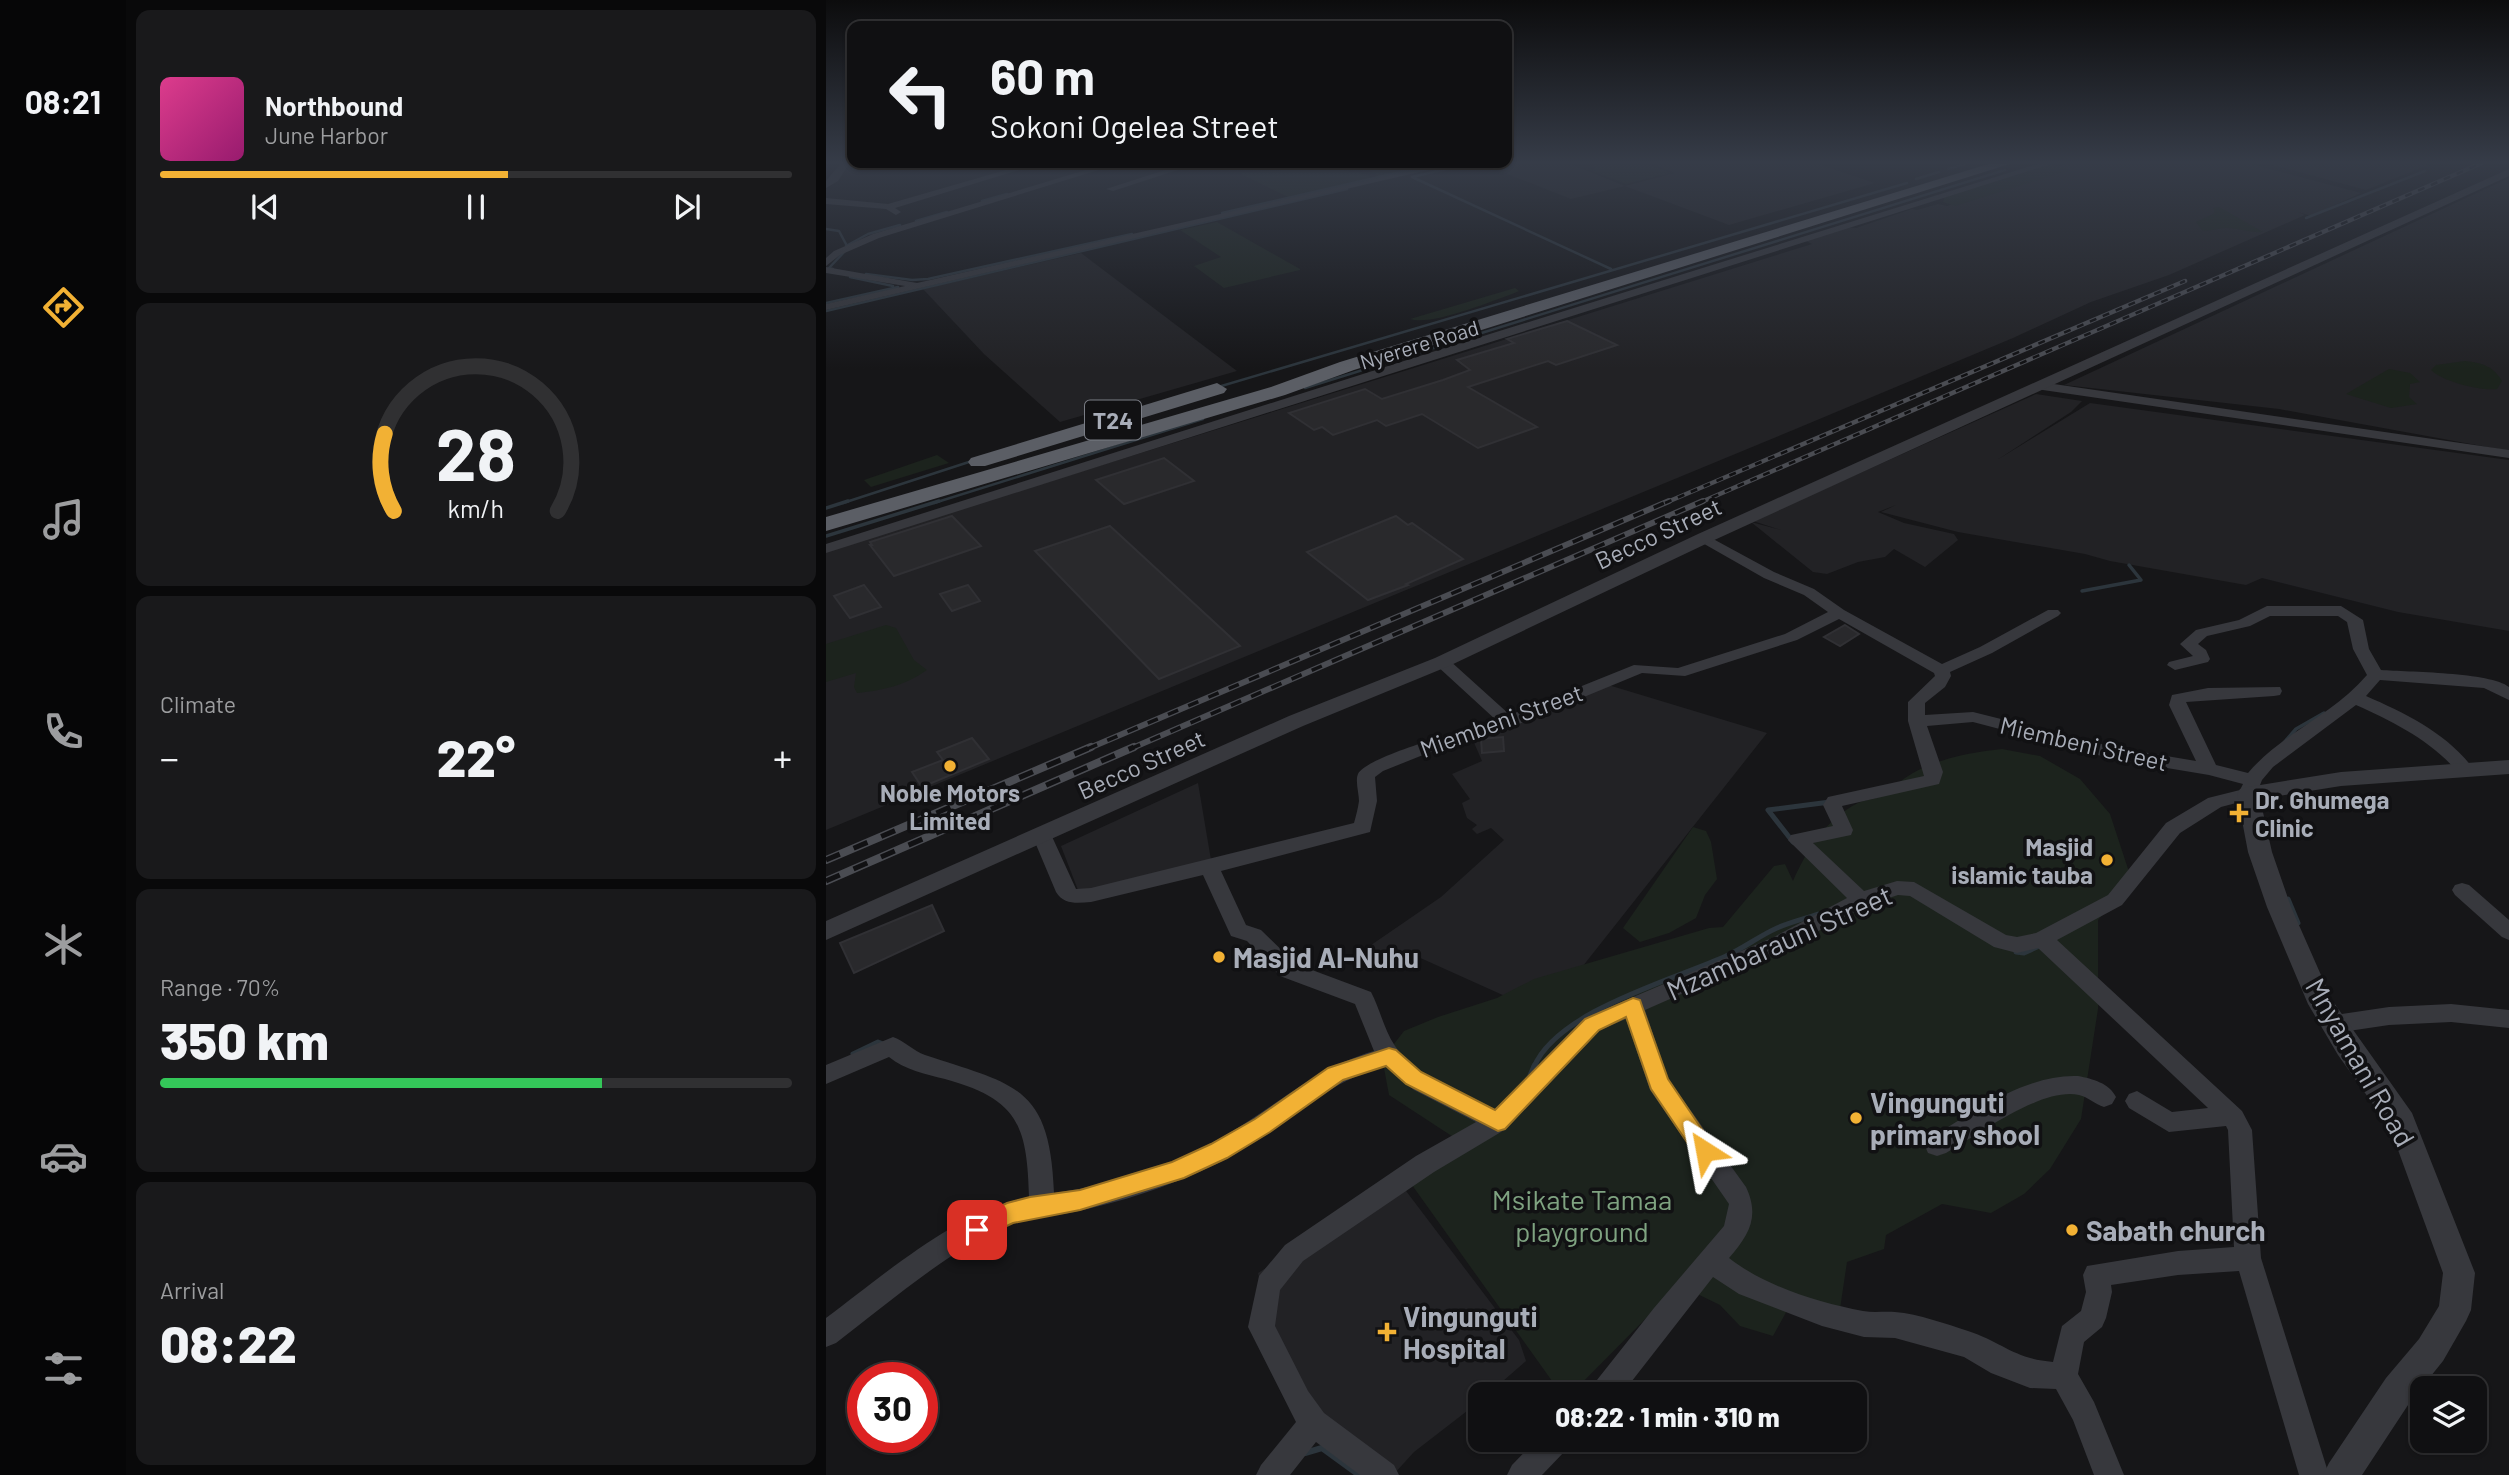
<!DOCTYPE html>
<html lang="en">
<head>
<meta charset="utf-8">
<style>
  :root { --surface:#101012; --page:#19191b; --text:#f1f3f6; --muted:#9c9d9f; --line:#303032; --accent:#f2b134 }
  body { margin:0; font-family:Barlow,sans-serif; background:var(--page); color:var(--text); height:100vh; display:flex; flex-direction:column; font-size:26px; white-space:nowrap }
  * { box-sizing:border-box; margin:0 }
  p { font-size:23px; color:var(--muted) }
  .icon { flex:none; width:38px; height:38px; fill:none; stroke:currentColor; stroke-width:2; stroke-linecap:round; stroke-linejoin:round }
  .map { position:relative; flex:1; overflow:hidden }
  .sheet { display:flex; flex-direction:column; gap:10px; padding:10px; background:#09090a; width:700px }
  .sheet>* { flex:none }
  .banner { position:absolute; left:21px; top:21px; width:665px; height:147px; border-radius:14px; box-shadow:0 2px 5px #0004,0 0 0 2px var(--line); background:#101012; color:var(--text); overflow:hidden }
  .controls { position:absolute; left:1584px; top:1376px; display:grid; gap:14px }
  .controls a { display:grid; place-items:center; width:77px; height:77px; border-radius:14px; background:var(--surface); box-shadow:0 2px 5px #0004,0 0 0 2px var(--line); font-size:35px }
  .speed { position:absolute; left:21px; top:1362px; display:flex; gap:14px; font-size:35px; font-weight:700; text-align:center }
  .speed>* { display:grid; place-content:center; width:91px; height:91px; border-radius:50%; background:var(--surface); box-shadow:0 2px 5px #0004,0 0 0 2px var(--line); line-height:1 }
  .speed .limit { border:10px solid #d22; background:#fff; color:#111 }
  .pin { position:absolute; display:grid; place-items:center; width:60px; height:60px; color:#fff; margin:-30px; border-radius:14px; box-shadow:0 4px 10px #0006 }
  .me { position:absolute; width:77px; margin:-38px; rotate:326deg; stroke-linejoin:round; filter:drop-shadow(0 0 5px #0008) }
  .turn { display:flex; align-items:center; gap:24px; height:147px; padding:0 28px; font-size:32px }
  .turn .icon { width:91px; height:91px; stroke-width:2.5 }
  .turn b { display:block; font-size:49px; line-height:60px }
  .big { font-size:52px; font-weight:800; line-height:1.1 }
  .sheet .card { flex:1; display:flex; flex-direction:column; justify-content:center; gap:10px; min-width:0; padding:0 24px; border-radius:14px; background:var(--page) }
  .sheet .dial { align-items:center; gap:0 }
  .dial svg { height:182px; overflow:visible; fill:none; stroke:var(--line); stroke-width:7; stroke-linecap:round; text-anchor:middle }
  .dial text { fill:var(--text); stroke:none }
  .song { display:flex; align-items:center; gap:21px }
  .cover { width:84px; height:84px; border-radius:10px; background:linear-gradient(135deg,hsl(330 70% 55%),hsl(320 70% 35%)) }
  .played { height:7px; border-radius:4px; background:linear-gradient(90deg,var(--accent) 55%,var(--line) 55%) }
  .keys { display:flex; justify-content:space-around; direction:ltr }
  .heat { display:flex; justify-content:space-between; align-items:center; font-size:38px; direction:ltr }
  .charge { height:10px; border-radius:5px; background:linear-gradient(90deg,#34c759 70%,var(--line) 0) }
  .trip { position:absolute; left:642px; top:1382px; width:399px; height:70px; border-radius:14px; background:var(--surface); box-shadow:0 2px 5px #0004,0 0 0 2px var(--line); font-weight:800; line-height:70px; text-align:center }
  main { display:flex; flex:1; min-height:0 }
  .tab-bar { display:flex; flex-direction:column; width:126px; justify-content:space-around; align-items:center; background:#060607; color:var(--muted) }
  .tab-bar .icon { width:49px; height:49px }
  .tab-bar .active { color:var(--accent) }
  .tab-bar b { font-size:32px; color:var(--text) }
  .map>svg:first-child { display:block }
</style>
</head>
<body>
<main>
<nav class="tab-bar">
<b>08:21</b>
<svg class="icon active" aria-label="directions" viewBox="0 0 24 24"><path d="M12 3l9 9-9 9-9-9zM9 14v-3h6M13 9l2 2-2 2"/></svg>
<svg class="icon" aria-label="music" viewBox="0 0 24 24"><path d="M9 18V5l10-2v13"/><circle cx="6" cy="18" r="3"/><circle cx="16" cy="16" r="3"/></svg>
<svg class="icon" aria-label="phone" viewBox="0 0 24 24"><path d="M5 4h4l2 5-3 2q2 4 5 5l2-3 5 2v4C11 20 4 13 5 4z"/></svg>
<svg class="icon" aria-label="climate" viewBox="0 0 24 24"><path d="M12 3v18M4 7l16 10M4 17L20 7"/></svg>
<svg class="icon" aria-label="car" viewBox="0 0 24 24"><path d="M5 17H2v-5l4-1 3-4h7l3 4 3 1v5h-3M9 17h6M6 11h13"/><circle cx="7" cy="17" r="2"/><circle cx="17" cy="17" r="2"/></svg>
<svg class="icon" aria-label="filters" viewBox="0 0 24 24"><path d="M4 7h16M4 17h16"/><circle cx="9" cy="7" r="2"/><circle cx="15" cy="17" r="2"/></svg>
</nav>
<section class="sheet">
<div class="card">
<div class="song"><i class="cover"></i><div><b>Northbound</b><p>June Harbor</p></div></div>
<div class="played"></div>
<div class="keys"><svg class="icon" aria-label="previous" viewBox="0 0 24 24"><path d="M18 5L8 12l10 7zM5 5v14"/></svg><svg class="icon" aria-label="pause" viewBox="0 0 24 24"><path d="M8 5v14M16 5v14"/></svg><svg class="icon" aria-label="next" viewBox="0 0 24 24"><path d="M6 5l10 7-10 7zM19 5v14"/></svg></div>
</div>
<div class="card dial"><svg viewBox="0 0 100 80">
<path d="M14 69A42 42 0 1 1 86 69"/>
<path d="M14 69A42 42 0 0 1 10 35" stroke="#f2b134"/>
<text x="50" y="56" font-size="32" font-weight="700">28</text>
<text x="50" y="72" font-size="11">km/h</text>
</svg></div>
<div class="card"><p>Climate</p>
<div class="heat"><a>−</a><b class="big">22°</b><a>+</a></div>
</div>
<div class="card"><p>Range · 70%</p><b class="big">350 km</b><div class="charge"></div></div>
<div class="card"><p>Arrival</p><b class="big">08:22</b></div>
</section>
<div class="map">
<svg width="1683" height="1475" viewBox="0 0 1683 1475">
  <rect width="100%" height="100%" fill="#161618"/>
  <g fill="#222225">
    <path d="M739,162L799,186L849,173L821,162H986L1049,183L903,225L799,186L745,199L653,163Z"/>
    <path d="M1246,162H1417L1535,193L1485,216L1472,212L1479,215L1343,275L1265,302L1187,338L972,428L0,830V551L986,244L978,240L1018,227L1030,228L1086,209L1091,210L1112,204L1121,206Z"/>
    <path d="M1436,162H1609L1540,190Z"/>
    <path d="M1683,178V451L1453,409L1238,385Z"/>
    <path d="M255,253L411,371L234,422L158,354L97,289Z"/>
    <path d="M1210,394L1256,401L1245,412L1171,460L1264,403L1683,460V631L1572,612L1436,578L1420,585L1284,561L1259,554L1132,532L1055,512L1070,505L1052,512L1078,523L1128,534L1132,540L1099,567L1068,549L1059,557L1032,562L1001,574L987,572L925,522L955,530L927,521Z"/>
    <path d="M779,684L941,733L719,1014L590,956L516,965L615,897L678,840L665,828L651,834L646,829L651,825L641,818L636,803L644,799L626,774L656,761L646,738Z"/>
    <path d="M372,783L385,860L265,890H252L235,846Z"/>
    <path d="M574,1183L693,1340L700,1361L661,1395H654V1401L588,1452L568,1474L506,1434L456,1368L432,1273Z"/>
  </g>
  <g fill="#1c231d">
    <path d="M757,162L819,163L844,173L800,184L769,172L766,165Z"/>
    <path d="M1218,162L1244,170L1129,206L1117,202L1119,196L1208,169Z"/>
    <path d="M563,163H619L556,178L540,168L545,164Z"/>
    <path d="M516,166H520L518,171L539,174L545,178L462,197L413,173Z"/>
    <path d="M1393,207L1437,232C1424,233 1413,228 1400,228C1391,228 1385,232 1376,230L1370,222L1389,213L1387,208Z"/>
    <path d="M391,222L474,269V270L398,288L368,266L395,257L354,230Z"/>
    <path d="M689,288L693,291L686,294C663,302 606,326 584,319Z"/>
    <path d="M1639,361C1656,363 1667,366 1676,381L1671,389C1655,391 1617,382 1605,370L1610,365Z"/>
    <path d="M1563,369L1584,373L1594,382L1584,384L1583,397L1591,404L1565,408L1520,394Z"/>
    <path d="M111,455L123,463L45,487L38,480Z"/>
    <path d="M60,625L70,628L88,660L101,670C78,686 58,690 31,693L28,687L30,673L0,682V644Z"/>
    <path d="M1176,749L1214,756L1254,779L1284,814L1306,881L1272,920V1009L1255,1119L1224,1169L1198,1194L1165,1213L1116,1204L1060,1235L1058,1249L1021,1262L1014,1309L964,1305L947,1336L914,1326L894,1305L857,1287L837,1301L744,1395H736L581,1178L641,1146L563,1095L558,1068L562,1057H558L578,1031L612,1017L671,998L708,979L883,928L897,927L948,866L959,864L967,881C980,851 1001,818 1032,803C1038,800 1046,800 1053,797C1063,793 1070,784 1079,778C1105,760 1145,752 1176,749Z"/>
    <path d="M867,827L880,831L885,842L891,879L879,895L870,918L843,933L814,942L797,928Z"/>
  </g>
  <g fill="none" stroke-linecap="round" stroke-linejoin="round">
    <g stroke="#2c353c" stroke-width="2.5">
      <path d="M645,163L586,177L785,269"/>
      <path d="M1122,169L1142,163"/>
      <path d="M1090,179L1113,172"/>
      <path d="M156,201L181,194"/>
      <path d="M396,213L614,163"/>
      <path d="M1480,218L1599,171"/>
      <path d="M90,221L121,212"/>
      <path d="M0,229L13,231L21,246"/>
      <path d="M20,246L42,234L74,225"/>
      <path d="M7,269L3,268L20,250"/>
      <path d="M40,274L86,280L102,279L306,234"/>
      <path d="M24,277L67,286"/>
      <path d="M0,303L72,287"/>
      <path d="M0,311L521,189"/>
      <path d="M392,387L1081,183"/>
      <path d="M479,388L1179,170"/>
      <path d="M17,503L146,461"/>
      <path d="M108,503L377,419"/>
    </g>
    <g stroke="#2c353c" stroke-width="3.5">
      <path d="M0,508L22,501"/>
      <path d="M0,536L113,501"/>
      <path d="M1256,591L1315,580L1303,565"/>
      <path d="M1456,745L1470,729L1498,713"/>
    </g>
    <g stroke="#2c353c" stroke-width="5">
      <path d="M1435,811L1439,802L1449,796"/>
      <path d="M967,842L942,810L1004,802"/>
      <path d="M1462,899L1472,923"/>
      <path d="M1190,952L1198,953L1211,947"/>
      <path d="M27,1054L52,1042L57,1044"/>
      <path d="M708,1067C731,1011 847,980 900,956C918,948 933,936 951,928C964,922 978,919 992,914"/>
    </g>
    <g stroke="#2c353c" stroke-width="6">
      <path d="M703,1079L709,1065"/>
      <path d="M479,1453L496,1448L533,1475"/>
    </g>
  </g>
  <g fill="#29292c" stroke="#303034" stroke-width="2">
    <path d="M741,321L791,345L730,365L722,361L642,387L711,427L652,448L596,414L560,426L551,420L507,435L496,427L488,430L463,413L539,389L556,399L617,380L644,370L631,360L688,343L681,339Z"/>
    <path d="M338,458L368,481L298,504L270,480Z"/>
    <path d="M126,516L155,546L68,576L44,545H46L44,542Z"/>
    <path d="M570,516L582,525L586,523L637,559L580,584L582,585L542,600L481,552Z"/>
    <path d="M284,526L414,646L333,679L209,551Z"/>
    <path d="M38,585L55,607L24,618L8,596Z"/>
    <path d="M142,585L154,601L126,611L114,594Z"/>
    <path d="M1019,625L1033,634L1014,646L998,637Z"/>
    <path d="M677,737L678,751L656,753L655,739Z"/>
    <path d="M146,738L163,759L96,787L86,772L117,760L111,752Z"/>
    <path d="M106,905L118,931L28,973L14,943Z"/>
  </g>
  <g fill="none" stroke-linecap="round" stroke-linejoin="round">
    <g fill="#37383d" fill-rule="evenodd">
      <path d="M16,162H24L12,181L0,188V181Z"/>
      <path d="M1218,162H1231L0,553V544L622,347Z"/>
      <path d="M204,163H216L69,208L75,212L70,215L60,209L0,204V198L62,204Z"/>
      <path d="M283,163H295L53,238L14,255L0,266V258L8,251L47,234Z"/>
      <path d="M361,163H373L287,191L280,189Z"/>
      <path d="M618,163H632L0,310V304L79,286L0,273V267L91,283Z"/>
      <path d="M1214,382L1683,450V458L1210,389L1208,386Z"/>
      <path d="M878,534L948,572L988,589L1018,610L1116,664L1154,647L1222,610H1232L1235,613L1232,616L1166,653L1124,672L1125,676L1119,687L1099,703V715L1147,712L1287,747L1370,761L1343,705L1346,695L1382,688L1454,687L1456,691L1454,695L1448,696L1360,702L1390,765L1422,773C1456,733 1507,715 1541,675L1527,649L1521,622L1512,616H1444L1424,626L1381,636L1372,644L1380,650L1384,659L1382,662L1349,670L1341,665L1343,662L1367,656L1354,644L1370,630L1413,620L1441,606H1515L1537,620L1543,649L1555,670C1581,672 1665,672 1683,687V700L1658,688L1554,680L1540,696C1579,713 1620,733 1646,767L1649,771L1646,775H1634C1608,742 1568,722 1530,705L1447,767L1436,780L1429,798L1395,807L1354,833L1296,905L1231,940L1416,1111L1426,1130L1435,1258L1503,1475H1473L1413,1271L1352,1275L1285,1285L1286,1292L1280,1318L1276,1327L1258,1342L1252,1374L1268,1402L1298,1475H1268L1247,1420L1230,1389L1204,1388L1165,1373L1138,1357L1069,1338L1038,1337L996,1326L913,1294L887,1277L795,1395H763L767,1385L828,1308L898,1226L903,1204L824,1090L800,1019L774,1030L680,1129L608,1172L477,1261L454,1290L449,1326L482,1391L498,1413L568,1465L573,1475H534L490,1442L464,1475H430L435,1465L470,1422L422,1327L433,1276L459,1245L590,1156L650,1122L588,1090L559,1066C492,1084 446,1138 384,1167C341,1187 295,1202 248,1212C229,1216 209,1216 191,1222C133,1241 59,1306 10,1343L0,1347V1318C58,1275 131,1210 203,1197C201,1125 192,1099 119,1079C99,1074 79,1070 63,1057L0,1084V1065L67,1037C79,1041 87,1051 99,1055C189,1085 224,1085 228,1193C286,1185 349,1165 400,1135C452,1105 489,1068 548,1051L529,1004L454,976L421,941L405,936L377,875L265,902C251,903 238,905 230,892L206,835L209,830H223L250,889L265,888L528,823C530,816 532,808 533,801C533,793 529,781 532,774C540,756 647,728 670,720L610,665L608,662L610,659H622L684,715L808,665L852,668L959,634L1002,612L978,595L938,578L873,541L871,538ZM1013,619L1108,673L1109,676L1082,702V721L1098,776L1002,797L997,805L1007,826L965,835L962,840L1021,898L948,937L758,1018L669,1109C636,1093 590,1078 569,1046C558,1030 554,1009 545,992L470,964L435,930L420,925L395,871L544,832L551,801L549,777L557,771L607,751L688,726L816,673L859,676L971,640ZM1147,722L1287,759L1383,775L1417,784L1414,790L1382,798L1340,823L1282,895L1210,933L1191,937L1180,935L1088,882L1071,881L1038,891L987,843L1025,835L1027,830L1016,806L1113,784L1117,772L1101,726ZM1072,895L1084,896L1168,947L1191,953L1212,948L1382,1108L1346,1112L1311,1091L1303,1094L1299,1101L1303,1108L1343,1132L1400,1126L1402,1130L1408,1247L1352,1251L1261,1266L1257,1275L1260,1292L1255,1311L1236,1326L1227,1362C1188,1359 1176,1342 1142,1331C1120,1324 1093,1314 1069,1312C1059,1311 1048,1313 1037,1311C992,1303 939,1286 903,1258C923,1235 934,1217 920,1187L842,1079L819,1010L962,947L1042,905Z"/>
      <path d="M1636,883L1643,885L1683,920V940L1676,937L1629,895L1626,890L1629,885Z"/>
      <path d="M1625,1004L1683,1010V1028L1625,1022L1563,1025L1509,1033L1501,1030L1498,1024L1501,1018L1509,1015L1563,1007Z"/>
      <path d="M1252,1076C1267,1079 1283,1083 1290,1097L1286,1104L1278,1107C1269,1104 1262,1097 1253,1095C1215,1087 1152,1135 1120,1153L1111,1156L1102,1153L1099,1146L1102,1139C1147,1113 1199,1074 1252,1076Z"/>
      <path d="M710,1440H744L740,1450L716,1475H681L686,1465Z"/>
    </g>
    <g fill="#37383d" fill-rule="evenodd">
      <path d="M1683,169V176L884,542L623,666L477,726L0,940V921L463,716L609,658L872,534Z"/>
      <path d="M1683,760V774L1515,786L1434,799L1446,852L1465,907L1506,1000L1586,1113L1649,1273L1645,1310L1640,1321L1617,1361L1584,1402L1536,1475H1497L1503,1463L1560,1378L1593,1339L1613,1306L1617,1273L1564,1128L1512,1055L1482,1004L1441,907L1422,852L1411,794L1414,789L1422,787L1515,772Z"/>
    </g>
    <g fill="#5b5e65" fill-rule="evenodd">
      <path d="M1169,162H1190L528,370L459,395L0,531V517L445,387L514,362Z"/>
      <path d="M391,383L401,389L398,393L159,466H145L142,462L145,458Z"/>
    </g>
    <defs>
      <g id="rail-far2">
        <path d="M839,503L1359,281"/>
        <path d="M873,503L1658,162"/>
      </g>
      <g id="rail-far1">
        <path d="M261,749L843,501"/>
        <path d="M304,749L877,501"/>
      </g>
      <g id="rail">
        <path d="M0,860L265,747"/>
        <path d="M0,881L308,747"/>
      </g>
    </defs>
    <use href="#rail-far2" stroke="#4a4c52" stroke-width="4.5"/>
    <use href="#rail-far1" stroke="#4a4c52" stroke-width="6"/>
    <use href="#rail" stroke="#4a4c52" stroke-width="8"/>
    <use href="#rail-far2" stroke="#111113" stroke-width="2.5" stroke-dasharray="7" stroke-linecap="butt"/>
    <use href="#rail-far1" stroke="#111113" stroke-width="3.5" stroke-dasharray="11" stroke-linecap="butt"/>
    <use href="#rail" stroke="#111113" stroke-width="5" stroke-dasharray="15" stroke-linecap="butt"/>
  </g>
  <linearGradient id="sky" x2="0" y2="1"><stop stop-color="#0c0c0d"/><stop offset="0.44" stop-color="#363c48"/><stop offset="1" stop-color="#363c48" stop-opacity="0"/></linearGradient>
  <rect width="1683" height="369" fill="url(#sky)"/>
  <path fill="#f2b134" stroke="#9d7322" stroke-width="2" d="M807,998L814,1000L816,1006L842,1079L886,1144L890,1151L886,1157L879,1160L871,1157L825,1089L800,1017L773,1030L679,1129L672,1131L580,1084L560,1066L517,1080L444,1132L401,1158L358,1178L254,1210L187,1223L151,1240L143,1237L140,1230L143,1222L181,1203L204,1197L254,1190L346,1162L385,1144L429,1119L502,1068L563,1048L570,1050L595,1072L669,1110L759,1019Z"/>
  <g fill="#f2b134" stroke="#111113" stroke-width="2.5">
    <circle cx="124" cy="766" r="7"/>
    <path d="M1409.5 802.5h7v7h7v7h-7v7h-7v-7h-7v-7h7z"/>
    <circle cx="1281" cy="860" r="7"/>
    <circle cx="393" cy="957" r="7"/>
    <circle cx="1030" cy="1118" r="7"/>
    <circle cx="1246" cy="1230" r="7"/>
    <path d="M557.5 1321.5h7v7h7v7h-7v7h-7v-7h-7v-7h7z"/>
  </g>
  <g text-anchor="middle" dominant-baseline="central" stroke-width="7" stroke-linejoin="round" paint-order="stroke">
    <g font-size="21" fill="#a8adb8" stroke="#111113">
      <text transform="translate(593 344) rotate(-17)">Nyerere Road</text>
    </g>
    <rect fill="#111113" stroke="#7b7e86" stroke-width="2" x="259" y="400.5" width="56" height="39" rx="5"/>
    <g font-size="23" font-weight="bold" fill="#a8adb8">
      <text x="287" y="420">T24</text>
    </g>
    <g font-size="24" fill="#a8adb8" stroke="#111113">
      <text transform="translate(832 533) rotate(-25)">Becco Street</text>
      <text transform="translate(675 720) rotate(-20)">Miembeni Street</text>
      <text transform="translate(1258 743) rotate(13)">Miembeni Street</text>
      <text transform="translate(315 764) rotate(-24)">Becco Street</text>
    </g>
    <g font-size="24" font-weight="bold" fill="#a8adb8" stroke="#111113">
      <text x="124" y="792">Noble Motors<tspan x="124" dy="28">Limited</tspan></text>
      <text x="1429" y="799" text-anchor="start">Dr. Ghumega<tspan x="1429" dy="28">Clinic</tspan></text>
      <text x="1267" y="846" text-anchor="end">Masjid<tspan x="1267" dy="28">islamic tauba</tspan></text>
    </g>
    <g font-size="28" fill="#a8adb8" stroke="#111113">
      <text transform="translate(953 942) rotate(-24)">Mzambarauni Street</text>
      <text transform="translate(1535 1062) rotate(60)">Mnyamani Road</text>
    </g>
    <g font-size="28" font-weight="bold" fill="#a8adb8" stroke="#111113" text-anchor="start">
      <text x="407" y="957">Masjid Al-Nuhu</text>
      <text x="1044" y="1102">Vingunguti<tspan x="1044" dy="32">primary shool</tspan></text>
      <text x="1260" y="1230">Sabath church</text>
      <text x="577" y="1316">Vingunguti<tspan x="577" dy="32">Hospital</tspan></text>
    </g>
    <g font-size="28" fill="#7fa381" stroke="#111113">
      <text x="756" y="1199">Msikate Tamaa<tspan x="756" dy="32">playground</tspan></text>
    </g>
  </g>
</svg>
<div class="controls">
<a><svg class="icon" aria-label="layers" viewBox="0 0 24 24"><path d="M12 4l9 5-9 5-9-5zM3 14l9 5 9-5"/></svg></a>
</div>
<div class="speed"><div class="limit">30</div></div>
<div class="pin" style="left:151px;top:1230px;background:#d93025"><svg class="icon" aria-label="arrive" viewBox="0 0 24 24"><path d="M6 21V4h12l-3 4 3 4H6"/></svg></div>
<svg class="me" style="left:879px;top:1151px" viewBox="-20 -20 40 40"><path d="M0-17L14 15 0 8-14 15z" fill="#f2b134" stroke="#fff" stroke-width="4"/></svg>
<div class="trip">08:22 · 1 min · 310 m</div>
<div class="banner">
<div class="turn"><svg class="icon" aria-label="left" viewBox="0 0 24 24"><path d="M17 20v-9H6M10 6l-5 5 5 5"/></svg><div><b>60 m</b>Sokoni Ogelea Street</div></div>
</div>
</div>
</main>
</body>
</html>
